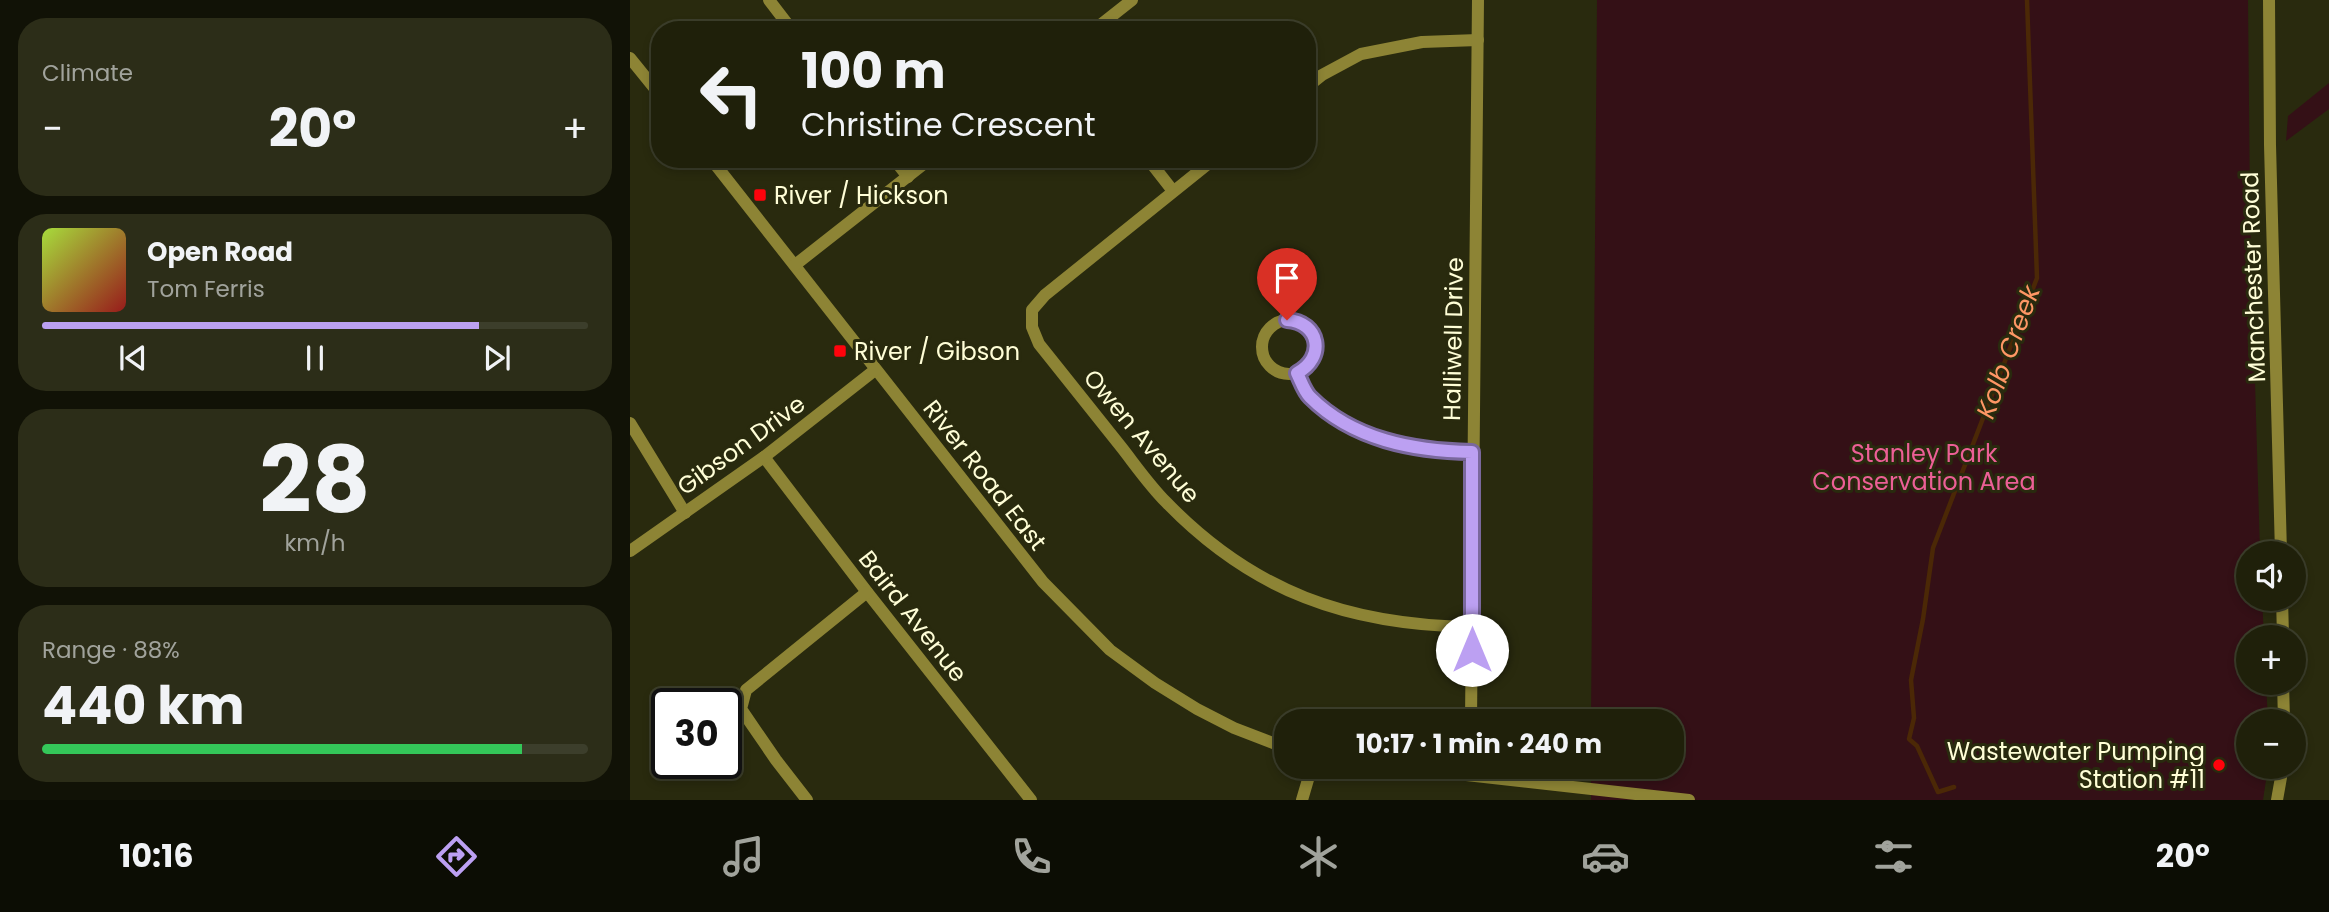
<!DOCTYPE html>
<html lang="en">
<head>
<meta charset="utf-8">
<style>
  :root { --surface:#1f200a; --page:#2c2d18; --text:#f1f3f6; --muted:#a1a39c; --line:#3c3e2b; --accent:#bca0f2 }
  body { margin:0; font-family:Poppins,sans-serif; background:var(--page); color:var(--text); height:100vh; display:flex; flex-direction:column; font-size:26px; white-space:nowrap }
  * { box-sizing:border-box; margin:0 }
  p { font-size:23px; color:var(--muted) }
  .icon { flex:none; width:38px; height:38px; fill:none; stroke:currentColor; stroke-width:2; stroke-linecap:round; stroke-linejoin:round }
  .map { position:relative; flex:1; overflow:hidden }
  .side { display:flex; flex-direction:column; gap:18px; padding:18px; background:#111206; width:630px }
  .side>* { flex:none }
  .banner { position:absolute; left:21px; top:21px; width:665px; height:147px; border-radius:28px; box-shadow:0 4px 10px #0003,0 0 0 2px var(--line); background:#1f200a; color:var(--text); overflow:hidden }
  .tools { position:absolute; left:1606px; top:541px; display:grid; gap:14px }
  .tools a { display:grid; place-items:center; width:70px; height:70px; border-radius:50%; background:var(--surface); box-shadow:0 4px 10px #0003,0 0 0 2px var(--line); font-size:35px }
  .speed { position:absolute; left:21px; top:688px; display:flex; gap:14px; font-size:35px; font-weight:700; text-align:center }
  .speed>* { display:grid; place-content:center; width:91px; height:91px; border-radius:50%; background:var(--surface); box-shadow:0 4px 10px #0003,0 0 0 2px var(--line); line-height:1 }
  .speed .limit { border:4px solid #111; border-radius:10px; background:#fff; color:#111 }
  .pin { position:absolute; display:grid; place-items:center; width:60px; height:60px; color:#fff; margin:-72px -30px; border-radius:50% 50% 50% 0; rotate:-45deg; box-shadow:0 0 7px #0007 }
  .pin .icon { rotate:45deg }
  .me { position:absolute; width:77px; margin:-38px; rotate:0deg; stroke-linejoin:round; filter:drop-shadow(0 0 5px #0008) }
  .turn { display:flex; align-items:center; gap:24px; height:147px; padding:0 35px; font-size:32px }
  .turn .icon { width:91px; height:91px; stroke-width:2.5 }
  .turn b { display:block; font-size:49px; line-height:60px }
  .big { font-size:52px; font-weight:700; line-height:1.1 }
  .side .tile { flex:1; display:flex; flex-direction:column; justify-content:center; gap:10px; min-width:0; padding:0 24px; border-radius:28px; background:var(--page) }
  .side .dial { align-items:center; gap:0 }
  .dial b { font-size:91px; line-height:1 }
  .song { display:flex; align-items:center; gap:21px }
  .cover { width:84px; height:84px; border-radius:10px; background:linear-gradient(135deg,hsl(80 70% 55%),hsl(0 70% 35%)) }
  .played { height:7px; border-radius:4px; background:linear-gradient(90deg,var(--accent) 80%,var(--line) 80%) }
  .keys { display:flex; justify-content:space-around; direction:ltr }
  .heat { display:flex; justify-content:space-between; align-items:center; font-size:38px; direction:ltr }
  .charge { height:10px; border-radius:5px; background:linear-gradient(90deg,#34c759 88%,var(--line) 0) }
  .trip { position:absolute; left:644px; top:709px; width:410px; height:70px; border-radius:28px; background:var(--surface); box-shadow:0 4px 10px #0003,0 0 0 2px var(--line); font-weight:700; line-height:70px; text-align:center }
  .tabs { display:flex; height:112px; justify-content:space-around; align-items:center; background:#0c0d04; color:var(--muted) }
  .tabs .icon { width:49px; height:49px }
  .tabs .on { color:var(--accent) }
  .tabs b { font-size:32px; color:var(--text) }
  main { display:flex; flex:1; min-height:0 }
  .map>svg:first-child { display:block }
</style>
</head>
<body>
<main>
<section class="side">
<div class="tile"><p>Climate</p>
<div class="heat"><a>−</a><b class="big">20°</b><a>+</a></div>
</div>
<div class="tile">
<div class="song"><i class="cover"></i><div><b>Open Road</b><p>Tom Ferris</p></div></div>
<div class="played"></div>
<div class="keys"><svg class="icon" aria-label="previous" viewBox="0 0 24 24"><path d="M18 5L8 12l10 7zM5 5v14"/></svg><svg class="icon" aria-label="pause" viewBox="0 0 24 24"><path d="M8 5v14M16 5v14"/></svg><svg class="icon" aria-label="next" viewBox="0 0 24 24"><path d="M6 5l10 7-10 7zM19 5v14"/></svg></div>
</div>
<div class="tile dial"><b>28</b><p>km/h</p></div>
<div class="tile"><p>Range · 88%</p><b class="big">440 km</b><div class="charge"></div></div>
</section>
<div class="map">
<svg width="1699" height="800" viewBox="0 0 1699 800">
  <rect width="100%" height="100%" fill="#292a0e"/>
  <g fill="#341016">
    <path d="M967,0H1618L1620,210L1630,553H1619V598L1632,599L1634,637H1619V682L1636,683L1638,721H1619V766L1638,767L1633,800H961V767L1041,766V721H961Z"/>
    <path d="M1699,83V109L1656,141L1658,116Z"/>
  </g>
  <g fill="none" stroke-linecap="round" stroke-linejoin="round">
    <path stroke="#4b2806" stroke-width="4.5" d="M1324,787L1308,792L1287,746L1279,739L1284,718L1281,680L1293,619L1303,548L1407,278L1397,0"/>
    <g stroke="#8d8435" stroke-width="12">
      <path d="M139,0L162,30"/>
      <path d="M1639,0L1640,145L1651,553"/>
      <path d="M464,30L502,0"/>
      <path d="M0,58L30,95"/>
      <path d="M677,87L692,75L731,54L792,42L848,40"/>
      <path d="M81,159L413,582L480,650L525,683L567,709L604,728L656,748"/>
      <path d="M264,159L278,177"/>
      <path d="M518,159L543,191"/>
      <path d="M584,159L415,295L402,310V327L409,344C437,379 465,414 492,448C506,466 520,486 536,502C623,592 718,625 842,627"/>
      <path d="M165,265L300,159"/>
      <circle cx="659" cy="347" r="27"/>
      <path d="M667,373C671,381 674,391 680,397C723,440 784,451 843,452"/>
      <path d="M0,423L55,513"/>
      <path d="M134,457L237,592L401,800"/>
      <path d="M0,551L134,457L245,370"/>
      <path d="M1652,598L1653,637"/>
      <path d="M1653,682L1654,721"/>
      <path d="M841,721L848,0"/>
      <path d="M756,766L1059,800"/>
      <path d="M177,800L146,760L111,709L116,690L237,592"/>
      <path d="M672,800L682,766"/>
      <path d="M1647,800L1653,766"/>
    </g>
  </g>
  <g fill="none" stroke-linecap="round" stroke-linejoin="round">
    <defs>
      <path id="route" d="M657,320C690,322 696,358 667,373C671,381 674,391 680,397C723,440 784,451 842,452V650"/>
    </defs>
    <use href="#route" stroke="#7a689d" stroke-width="18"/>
    <use href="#route" stroke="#bca0f2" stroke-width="12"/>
  </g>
  <g fill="#ff030c" stroke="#292a0e" stroke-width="2.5">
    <rect x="123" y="188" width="14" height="14" rx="3.5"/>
    <rect x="203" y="344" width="14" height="14" rx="3.5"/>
    <circle cx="1589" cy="765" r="7"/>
  </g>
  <g text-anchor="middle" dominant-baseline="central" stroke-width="6" stroke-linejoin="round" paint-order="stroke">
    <g font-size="24" fill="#fffed7" stroke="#292a0e" text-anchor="start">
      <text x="144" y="195">River / Hickson</text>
      <text x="224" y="351">River / Gibson</text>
      <text x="1575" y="751" text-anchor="end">Wastewater Pumping<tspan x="1575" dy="28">Station #11</tspan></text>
    </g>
    <g font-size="24" fill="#fffed7" stroke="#292a0e">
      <text transform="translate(1623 277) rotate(-92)">Manchester Road</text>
      <text transform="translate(823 339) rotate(-89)">Halliwell Drive</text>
      <text transform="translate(512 436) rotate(50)">Owen Avenue</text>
      <text transform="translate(111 445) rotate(-36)">Gibson Drive</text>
      <text transform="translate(355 475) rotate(52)">River Road East</text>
      <text transform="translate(283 616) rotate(52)">Baird Avenue</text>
    </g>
    <g font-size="24" fill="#ec5f96" stroke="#292a0e">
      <text x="1294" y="453">Stanley Park<tspan x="1294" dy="28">Conservation Area</tspan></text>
    </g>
    <g font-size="26" font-style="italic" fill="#ff9765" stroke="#292a0e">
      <text transform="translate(1378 352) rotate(-70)">Kolb Creek</text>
    </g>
  </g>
</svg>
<div class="tools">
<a><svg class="icon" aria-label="sound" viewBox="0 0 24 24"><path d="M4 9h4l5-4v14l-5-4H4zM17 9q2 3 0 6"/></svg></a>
<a>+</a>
<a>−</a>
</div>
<div class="speed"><div class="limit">30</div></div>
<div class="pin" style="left:657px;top:320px;background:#d93025"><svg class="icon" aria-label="arrive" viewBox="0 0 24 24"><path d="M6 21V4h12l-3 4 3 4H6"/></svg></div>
<svg class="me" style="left:842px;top:650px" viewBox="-20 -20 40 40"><circle r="19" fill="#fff"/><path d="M0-13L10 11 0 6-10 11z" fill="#bca0f2"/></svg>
<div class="trip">10:17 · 1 min · 240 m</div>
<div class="banner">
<div class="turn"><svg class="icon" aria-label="left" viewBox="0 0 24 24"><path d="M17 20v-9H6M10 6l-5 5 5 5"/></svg><div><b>100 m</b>Christine Crescent</div></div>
</div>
</div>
</main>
<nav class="tabs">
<b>10:16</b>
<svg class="icon on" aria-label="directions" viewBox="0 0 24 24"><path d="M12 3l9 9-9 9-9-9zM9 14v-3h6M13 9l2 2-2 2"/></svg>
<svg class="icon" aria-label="music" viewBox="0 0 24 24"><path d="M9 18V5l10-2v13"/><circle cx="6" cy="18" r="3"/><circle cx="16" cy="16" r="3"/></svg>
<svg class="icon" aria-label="phone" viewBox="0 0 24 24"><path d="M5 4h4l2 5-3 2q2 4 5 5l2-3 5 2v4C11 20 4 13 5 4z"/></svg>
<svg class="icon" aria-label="climate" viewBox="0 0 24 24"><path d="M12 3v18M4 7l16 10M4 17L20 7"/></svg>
<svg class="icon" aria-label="car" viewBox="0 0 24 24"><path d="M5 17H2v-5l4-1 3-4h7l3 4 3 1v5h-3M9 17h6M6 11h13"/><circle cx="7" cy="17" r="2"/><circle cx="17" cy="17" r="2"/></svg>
<svg class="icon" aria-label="filters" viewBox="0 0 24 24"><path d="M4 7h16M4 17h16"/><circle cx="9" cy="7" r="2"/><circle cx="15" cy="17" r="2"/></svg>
<b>20°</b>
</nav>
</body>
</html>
